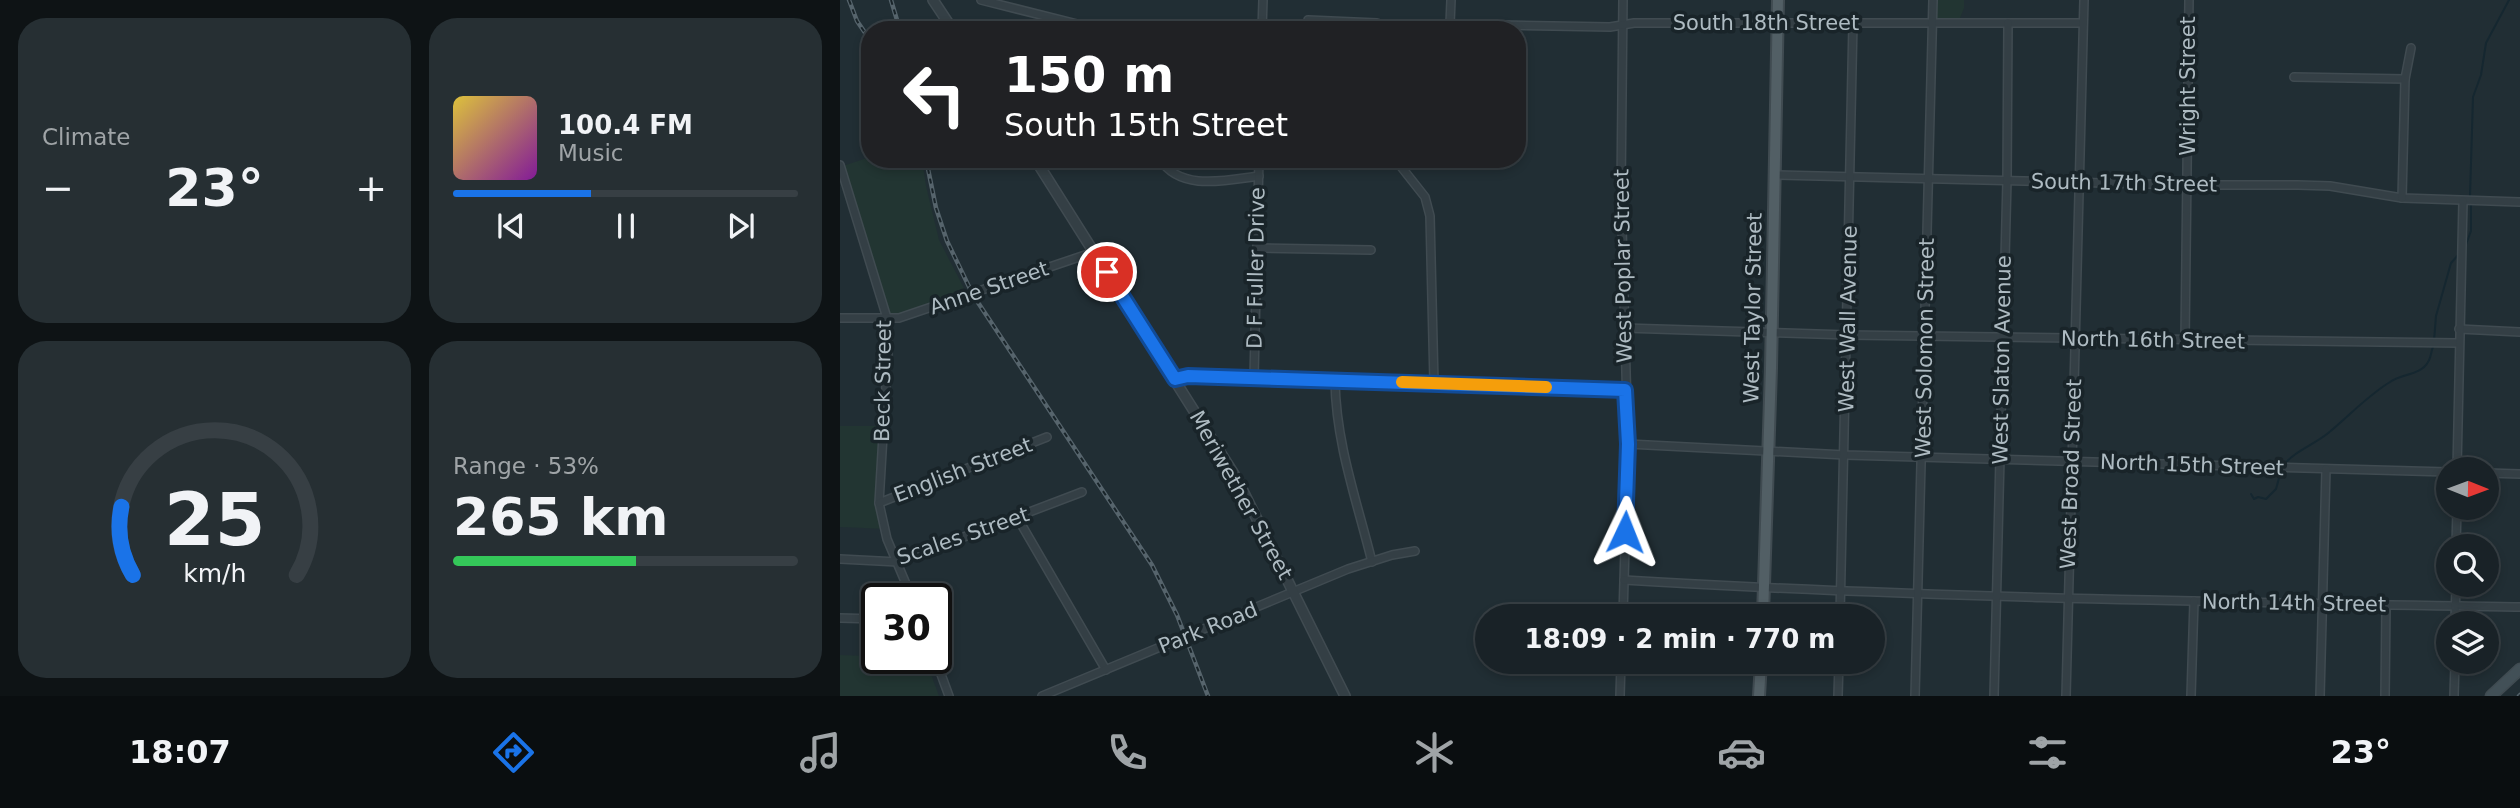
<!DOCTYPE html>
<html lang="en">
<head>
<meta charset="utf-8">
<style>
  :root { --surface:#192227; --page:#262f33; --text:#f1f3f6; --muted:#9fa4a7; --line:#373f44; --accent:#1a73e8 }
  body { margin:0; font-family:"DejaVu Sans",sans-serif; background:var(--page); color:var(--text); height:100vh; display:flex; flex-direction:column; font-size:26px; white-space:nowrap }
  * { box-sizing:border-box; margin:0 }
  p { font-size:23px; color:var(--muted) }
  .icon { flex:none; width:38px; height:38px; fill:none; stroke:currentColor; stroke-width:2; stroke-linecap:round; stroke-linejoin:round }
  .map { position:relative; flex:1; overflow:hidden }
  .details { display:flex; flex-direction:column; gap:18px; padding:18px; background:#0e1315; width:840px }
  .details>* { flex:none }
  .top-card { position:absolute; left:21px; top:21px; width:665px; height:147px; border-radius:28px; box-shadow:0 4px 10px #0003,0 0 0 2px var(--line); background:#202124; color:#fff; overflow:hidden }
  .needle { width:46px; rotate:91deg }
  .tools { position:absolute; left:1596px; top:457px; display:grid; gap:14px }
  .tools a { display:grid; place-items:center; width:63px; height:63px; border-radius:50%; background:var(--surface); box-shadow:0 4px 10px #0003,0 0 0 2px var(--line); font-size:35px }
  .speed { position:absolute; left:21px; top:583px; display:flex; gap:14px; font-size:35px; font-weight:700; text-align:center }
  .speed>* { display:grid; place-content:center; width:91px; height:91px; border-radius:50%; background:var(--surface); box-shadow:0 4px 10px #0003,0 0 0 2px var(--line); line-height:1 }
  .speed .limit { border:4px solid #111; border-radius:10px; background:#fff; color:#111 }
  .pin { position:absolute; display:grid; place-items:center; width:60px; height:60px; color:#fff; margin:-30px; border:4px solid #fff; border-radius:50%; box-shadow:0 2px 7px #0007 }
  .me { position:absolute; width:77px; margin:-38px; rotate:2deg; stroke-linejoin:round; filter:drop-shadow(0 0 5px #0008) }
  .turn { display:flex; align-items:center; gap:24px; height:147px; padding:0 28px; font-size:32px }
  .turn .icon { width:91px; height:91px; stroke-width:2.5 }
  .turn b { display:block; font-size:49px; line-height:60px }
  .big { font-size:52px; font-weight:600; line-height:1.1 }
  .details .card { flex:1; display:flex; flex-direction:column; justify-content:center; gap:10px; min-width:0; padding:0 24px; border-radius:28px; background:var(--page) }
  .details .dial { align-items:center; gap:0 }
  .dial svg { height:182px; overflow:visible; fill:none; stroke:var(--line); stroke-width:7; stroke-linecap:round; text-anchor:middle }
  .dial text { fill:var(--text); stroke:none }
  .song { display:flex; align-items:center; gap:21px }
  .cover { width:84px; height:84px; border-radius:10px; background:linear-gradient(135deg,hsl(50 70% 55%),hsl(290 70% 35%)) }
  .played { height:7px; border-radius:4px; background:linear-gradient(90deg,var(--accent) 40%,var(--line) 40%) }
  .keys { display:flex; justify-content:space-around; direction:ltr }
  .heat { display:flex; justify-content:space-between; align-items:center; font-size:38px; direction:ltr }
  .charge { height:10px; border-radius:5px; background:linear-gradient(90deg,#34c759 53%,var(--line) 0) }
  .details .tiles { flex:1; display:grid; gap:18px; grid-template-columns:repeat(2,1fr) }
  .trip { position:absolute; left:635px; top:604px; width:410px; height:70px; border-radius:35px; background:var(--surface); box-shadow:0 4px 10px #0003,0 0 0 2px var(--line); font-weight:600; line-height:70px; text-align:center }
  .tabs { display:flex; height:112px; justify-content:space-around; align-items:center; background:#0a0e10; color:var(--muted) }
  .tabs .icon { width:49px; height:49px }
  .tabs .on { color:var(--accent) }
  .tabs b { font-size:32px; color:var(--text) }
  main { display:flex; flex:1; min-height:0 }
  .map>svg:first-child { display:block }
</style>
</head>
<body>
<main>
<section class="details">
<div class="tiles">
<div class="card"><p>Climate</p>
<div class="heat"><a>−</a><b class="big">23°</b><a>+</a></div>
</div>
<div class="card">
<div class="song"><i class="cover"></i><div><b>100.4 FM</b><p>Music</p></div></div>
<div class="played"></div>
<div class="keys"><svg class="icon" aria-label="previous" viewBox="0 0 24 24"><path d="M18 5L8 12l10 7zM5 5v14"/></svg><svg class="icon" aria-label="pause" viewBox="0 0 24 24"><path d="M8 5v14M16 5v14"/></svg><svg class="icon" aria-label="next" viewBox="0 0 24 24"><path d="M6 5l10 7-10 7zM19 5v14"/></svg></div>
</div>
<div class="card dial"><svg viewBox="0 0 100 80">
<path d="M14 69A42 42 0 1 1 86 69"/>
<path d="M14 69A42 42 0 0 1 9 39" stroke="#1a73e8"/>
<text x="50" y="56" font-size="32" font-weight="700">25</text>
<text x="50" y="72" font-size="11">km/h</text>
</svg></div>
<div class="card"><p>Range · 53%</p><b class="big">265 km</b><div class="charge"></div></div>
</div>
</section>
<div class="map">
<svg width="1680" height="696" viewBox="0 0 1680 696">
  <rect width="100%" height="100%" fill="#212e34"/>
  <g fill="#223532">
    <path d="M1093,0H1124V8L1118,23H1092Z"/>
    <path d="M30,157V159H82L86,186L99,240L128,296L49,319L0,167Z"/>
    <path d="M0,426H46L42,487L47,529L0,527Z"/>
    <path d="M0,655L85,658L99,696H0Z"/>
  </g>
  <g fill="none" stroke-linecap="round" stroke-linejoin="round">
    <g stroke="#152730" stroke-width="2">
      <path d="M1630,196L1633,97L1641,75L1646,43L1669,0"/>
      <path d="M1625,247L1631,231V202"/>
      <path d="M1594,341L1596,316L1611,263L1619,254"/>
      <path d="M1443,466C1453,452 1473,445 1487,434C1508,417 1527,396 1550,382C1561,374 1581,375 1588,362C1591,358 1591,351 1593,347"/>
      <path d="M1411,494L1414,499L1418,497L1426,499L1436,489L1441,471"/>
    </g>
    <defs>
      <g id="minor">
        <path d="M141,0L261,30"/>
        <path d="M783,0L781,191L788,444L783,616"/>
        <path d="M468,20L537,23L540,30"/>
        <path d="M610,24L770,27L794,23H1243"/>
        <path d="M422,30L423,0"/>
        <path d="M606,30L610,24L611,0"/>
        <path d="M1454,77L1565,79"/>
        <path d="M320,159C340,192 387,180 419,176"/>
        <path d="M555,159L585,197L590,216L594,383"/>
        <path d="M0,165L47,318L48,351L39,503L47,539L72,598"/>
        <path d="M935,175L1348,185H1458L1490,186L1562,198L1680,202"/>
        <path d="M1562,198L1565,79L1571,48"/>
        <path d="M417,248L531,250"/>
        <path d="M0,318H59L254,252"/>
        <path d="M784,328L1008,335L1618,343"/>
        <path d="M1619,329L1680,332"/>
        <path d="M1345,341L1349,0"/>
        <path d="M414,378L419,159"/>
        <path d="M335,379L348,376L785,390"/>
        <path d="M495,381C496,444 517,501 532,562"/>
        <path d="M788,444L1005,455L1608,472"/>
        <path d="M1617,469L1623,201"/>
        <path d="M1647,473L1680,474"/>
        <path d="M39,503L207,437"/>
        <path d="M177,517L266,670"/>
        <path d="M1616,546L1617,508"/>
        <path d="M0,559L58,562L242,492"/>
        <path d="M784,580C1082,598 1381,602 1680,607"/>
        <path d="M1000,616L1013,23"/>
        <path d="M0,618L37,619"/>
        <path d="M1615,623L1616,584"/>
        <path d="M95,658L109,696"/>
        <path d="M202,696L508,569L552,555L575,551"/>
        <path d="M780,696L781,662"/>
        <path d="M998,696L999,662"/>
        <path d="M1075,696L1093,0"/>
        <path d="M1154,696L1167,180L1168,23"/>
        <path d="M1226,696L1244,0"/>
        <path d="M1351,696L1354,601"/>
        <path d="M1480,696L1486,469"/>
        <path d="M1545,696L1546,606"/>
        <path d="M1614,696L1615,662"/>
      </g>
      <g id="tertiary">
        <path d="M93,0L113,30"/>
        <path d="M195,159L397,479L505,696"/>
      </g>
      <path id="secondary" d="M1651,696L1680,669"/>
      <g id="primary">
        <path d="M923,616L931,368L938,0"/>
        <path d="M919,696L921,662"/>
      </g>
    </defs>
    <use href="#minor" stroke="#404b51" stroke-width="10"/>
    <use href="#tertiary" stroke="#404b51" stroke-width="12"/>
    <use href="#secondary" stroke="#404b51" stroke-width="13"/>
    <use href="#primary" stroke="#404b51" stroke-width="14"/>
    <use href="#minor" stroke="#343f45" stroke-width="7"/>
    <use href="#tertiary" stroke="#343f45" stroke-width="9"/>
    <use href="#secondary" stroke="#425057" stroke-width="10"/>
    <use href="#primary" stroke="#525f65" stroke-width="10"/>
    <defs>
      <g id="rail">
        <path d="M9,0L17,21L30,40"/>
        <path d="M51,0L60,30"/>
        <path d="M86,159L96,208L107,241L133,295L312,565L337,615L368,696"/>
        <path d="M1679,696L1680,695"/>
      </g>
    </defs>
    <use href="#rail" stroke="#56646c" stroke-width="4.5"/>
    <use href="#rail" stroke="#192429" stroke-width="2" stroke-dasharray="5" stroke-linecap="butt"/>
  </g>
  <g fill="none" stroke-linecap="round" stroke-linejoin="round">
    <defs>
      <path id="route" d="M267,272L335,379L348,376L785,390L788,444L785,532"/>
    </defs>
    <use href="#route" stroke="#114b97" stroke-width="18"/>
    <use href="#route" stroke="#1a73e8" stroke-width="12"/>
    <path stroke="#f59e0b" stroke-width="12" d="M562,382L706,387"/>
  </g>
  <g text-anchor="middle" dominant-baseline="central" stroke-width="7" stroke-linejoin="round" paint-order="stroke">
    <g font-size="21" fill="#aebbc2" stroke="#192429">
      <text x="926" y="23">South 18th Street</text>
      <text transform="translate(1348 86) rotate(-90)">Wright Street</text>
      <text transform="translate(1284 183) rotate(1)">South 17th Street</text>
      <text transform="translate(783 266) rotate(-91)">West Poplar Street</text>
      <text transform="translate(416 268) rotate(-89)">D F Fuller Drive</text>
      <text transform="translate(149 288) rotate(-19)">Anne Street</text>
      <text transform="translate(913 308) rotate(-89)">West Taylor Street</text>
      <text transform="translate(1008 319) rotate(-89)">West Wall Avenue</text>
      <text transform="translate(1313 340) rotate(1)">North 16th Street</text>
      <text transform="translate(1085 348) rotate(-89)">West Solomon Street</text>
      <text transform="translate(1162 360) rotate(-89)">West Slaton Avenue</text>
      <text transform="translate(43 381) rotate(-89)">Beck Street</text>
      <text transform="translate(1352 465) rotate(2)">North 15th Street</text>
      <text transform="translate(123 470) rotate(-21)">English Street</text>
      <text transform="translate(1231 474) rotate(-88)">West Broad Street</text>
      <text transform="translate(401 495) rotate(61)">Meriwether Street</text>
      <text transform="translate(123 536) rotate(-19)">Scales Street</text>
      <text transform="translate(1454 603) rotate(1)">North 14th Street</text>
      <text transform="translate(368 628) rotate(-22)">Park Road</text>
    </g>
  </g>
</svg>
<div class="tools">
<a><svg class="needle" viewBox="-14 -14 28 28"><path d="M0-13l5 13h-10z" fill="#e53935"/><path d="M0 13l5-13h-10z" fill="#9fa4a7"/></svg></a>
<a><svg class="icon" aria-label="search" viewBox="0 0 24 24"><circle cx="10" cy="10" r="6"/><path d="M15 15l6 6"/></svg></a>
<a><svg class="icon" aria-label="layers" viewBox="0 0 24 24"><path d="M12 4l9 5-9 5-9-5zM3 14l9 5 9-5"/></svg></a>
</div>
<div class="speed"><div class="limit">30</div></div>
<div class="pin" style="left:267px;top:272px;background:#d93025"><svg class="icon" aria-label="arrive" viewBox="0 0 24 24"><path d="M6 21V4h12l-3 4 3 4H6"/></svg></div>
<svg class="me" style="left:785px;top:532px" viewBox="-20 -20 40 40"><path d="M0-17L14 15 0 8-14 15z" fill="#1a73e8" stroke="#fff" stroke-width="4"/></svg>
<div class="trip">18:09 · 2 min · 770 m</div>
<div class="top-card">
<div class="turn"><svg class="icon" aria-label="left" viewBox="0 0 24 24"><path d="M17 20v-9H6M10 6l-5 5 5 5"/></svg><div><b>150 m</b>South 15th Street</div></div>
</div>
</div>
</main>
<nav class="tabs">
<b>18:07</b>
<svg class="icon on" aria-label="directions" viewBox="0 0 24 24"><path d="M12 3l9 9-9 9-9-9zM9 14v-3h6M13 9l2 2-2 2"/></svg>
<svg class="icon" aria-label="music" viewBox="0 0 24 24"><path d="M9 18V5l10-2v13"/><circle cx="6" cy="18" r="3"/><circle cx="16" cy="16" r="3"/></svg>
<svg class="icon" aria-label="phone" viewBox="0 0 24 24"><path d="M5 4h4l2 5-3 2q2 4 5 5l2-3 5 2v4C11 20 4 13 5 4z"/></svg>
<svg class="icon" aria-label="climate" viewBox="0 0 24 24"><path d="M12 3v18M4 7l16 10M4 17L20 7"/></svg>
<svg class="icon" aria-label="car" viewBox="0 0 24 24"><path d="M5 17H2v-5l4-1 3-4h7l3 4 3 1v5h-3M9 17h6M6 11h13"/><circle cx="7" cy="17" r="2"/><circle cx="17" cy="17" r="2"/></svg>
<svg class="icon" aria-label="filters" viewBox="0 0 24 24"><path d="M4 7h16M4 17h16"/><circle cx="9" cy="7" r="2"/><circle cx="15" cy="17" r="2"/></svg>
<b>23°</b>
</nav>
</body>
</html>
